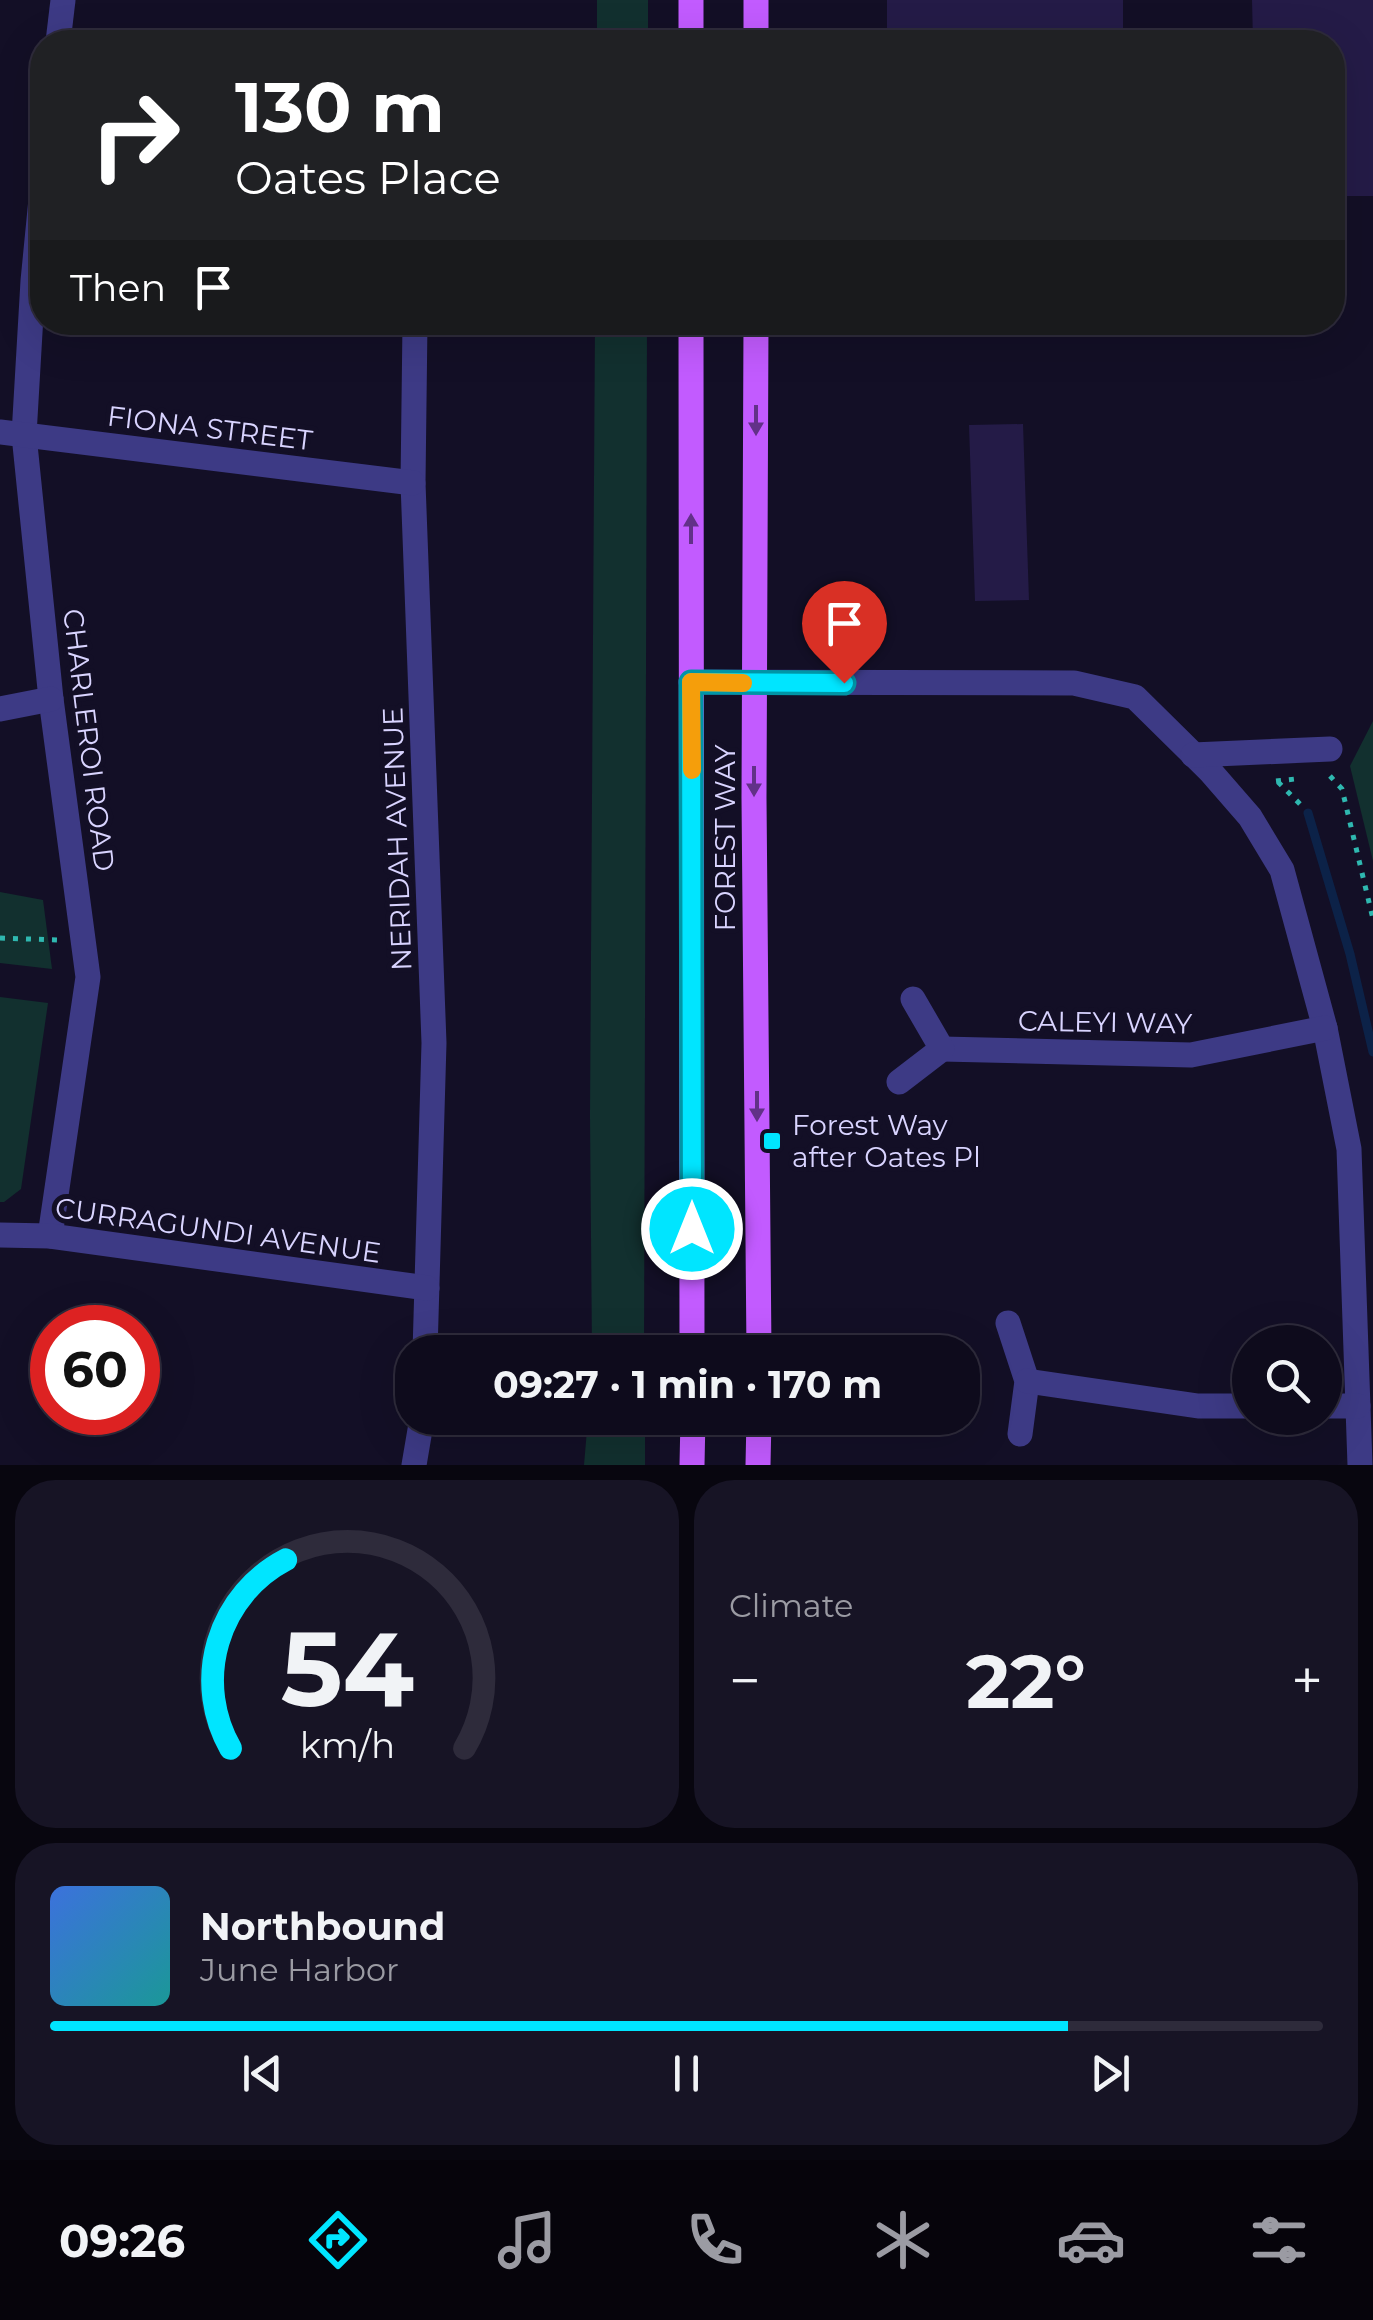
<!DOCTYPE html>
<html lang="en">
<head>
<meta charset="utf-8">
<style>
  :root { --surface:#0e0b1c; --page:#171425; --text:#f1f3f6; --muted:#9b9ba3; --line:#2e2b3b; --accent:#00e5ff }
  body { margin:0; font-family:Montserrat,sans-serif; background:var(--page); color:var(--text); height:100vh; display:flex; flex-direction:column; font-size:38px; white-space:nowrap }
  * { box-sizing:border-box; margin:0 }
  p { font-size:32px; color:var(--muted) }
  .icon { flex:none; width:55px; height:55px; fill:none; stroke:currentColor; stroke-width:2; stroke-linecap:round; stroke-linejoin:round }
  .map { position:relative; height:1465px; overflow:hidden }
  .sheet { display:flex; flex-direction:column; gap:15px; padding:15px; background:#08060f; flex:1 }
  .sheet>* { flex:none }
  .guide { position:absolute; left:30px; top:30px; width:1315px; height:305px; border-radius:40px; box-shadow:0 10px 40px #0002,0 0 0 2px var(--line); background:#202124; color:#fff; overflow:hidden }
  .controls { position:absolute; left:1232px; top:1325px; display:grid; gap:20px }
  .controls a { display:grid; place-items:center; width:110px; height:110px; border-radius:50%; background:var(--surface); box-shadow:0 10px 40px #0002,0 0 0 2px var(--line); font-size:50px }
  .speed { position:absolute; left:30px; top:1305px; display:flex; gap:20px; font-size:50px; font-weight:700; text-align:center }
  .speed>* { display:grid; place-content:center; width:130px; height:130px; border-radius:50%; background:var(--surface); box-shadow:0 10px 40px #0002,0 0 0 2px var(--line); line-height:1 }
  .speed .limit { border:15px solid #d22; background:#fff; color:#111 }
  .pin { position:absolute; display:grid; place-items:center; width:85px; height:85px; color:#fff; margin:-102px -42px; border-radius:50% 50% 50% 0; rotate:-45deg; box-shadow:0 0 10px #0007 }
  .pin .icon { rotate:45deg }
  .me { position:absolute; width:110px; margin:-55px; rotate:0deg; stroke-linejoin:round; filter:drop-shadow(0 0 8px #0008) }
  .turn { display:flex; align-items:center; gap:35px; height:210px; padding:0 40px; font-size:45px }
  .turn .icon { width:130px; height:130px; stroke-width:2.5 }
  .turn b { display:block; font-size:70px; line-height:85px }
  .then { display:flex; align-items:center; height:95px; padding:0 40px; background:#0003; gap:20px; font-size:38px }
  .big { font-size:75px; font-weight:700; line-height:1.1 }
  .sheet .widget { flex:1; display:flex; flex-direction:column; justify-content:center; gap:15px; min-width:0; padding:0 35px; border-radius:40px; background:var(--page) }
  .sheet .dial { align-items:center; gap:0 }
  .dial svg { height:260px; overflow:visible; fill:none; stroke:var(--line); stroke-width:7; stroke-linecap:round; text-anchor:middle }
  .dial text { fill:var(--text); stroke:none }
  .song { display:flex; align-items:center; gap:30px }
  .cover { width:120px; height:120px; border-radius:15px; background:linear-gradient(135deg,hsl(220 70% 55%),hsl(180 70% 35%)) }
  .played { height:10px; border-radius:5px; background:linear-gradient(90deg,var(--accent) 80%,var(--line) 80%) }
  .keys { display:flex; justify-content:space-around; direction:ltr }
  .heat { display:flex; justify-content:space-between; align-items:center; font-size:55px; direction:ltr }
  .sheet .tiles { flex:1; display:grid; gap:15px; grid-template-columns:1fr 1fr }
  .widget:last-child { grid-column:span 2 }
  .trip { position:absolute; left:395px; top:1335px; width:585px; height:100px; border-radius:40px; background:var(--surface); box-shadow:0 10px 40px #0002,0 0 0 2px var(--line); font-weight:700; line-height:100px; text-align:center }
  .menu { display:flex; height:160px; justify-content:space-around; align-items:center; background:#06040b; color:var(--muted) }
  .menu .icon { width:70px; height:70px }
  .menu .on { color:var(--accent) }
  .menu b { font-size:45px; color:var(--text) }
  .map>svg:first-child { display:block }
</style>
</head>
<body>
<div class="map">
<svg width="1373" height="1465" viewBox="0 0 1373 1465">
  <rect width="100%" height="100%" fill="#130f26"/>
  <g fill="#12302f">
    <rect x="597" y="0" width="51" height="42"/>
    <path d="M595,323H647L644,1352H592L590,1116Z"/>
    <path d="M1373,721V861L1350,766Z"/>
    <path d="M0,892L43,900L52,969L0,963Z"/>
    <path d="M0,997L48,1003L21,1189L4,1202H0Z"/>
    <path d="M588,1418H645V1465H584Z"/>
  </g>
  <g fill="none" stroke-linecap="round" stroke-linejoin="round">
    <path stroke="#0c2248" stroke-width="9" d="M1308,813L1350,954L1373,1052"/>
  </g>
  <g fill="#241b47">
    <path d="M887,0H1123V42H1079V33H946V42H887Z"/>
    <path d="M1252,0H1373V196H1332V42H1253Z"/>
    <path d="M1023,424L1029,600L975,601L969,425Z"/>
  </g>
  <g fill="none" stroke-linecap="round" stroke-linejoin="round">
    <g stroke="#2fb8b0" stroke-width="5" stroke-dasharray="5 8" stroke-linecap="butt">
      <path d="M1330,776L1342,789L1373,919"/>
      <path d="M1276,781L1295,779"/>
      <path d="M1278,782L1304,808"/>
      <path d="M0,938L57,940"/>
    </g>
    <g stroke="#3d3a85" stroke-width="25">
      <path d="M58,42L63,0"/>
      <path d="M42,189L33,281L24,435L51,699L88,977L50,1236"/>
      <path d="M415,322L413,483L434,1043L425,1352"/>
      <path d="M0,432L413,483"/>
      <path d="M691,682L1074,683L1135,697L1210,771L1250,817L1282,870L1325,1028L1349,1149L1360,1465"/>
      <path d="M0,709L51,699"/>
      <path d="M1193,755L1330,749"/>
      <path d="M942,1049L1191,1055L1325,1028"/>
      <path d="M899,1082L942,1049L913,999"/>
      <path d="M0,1235L50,1236L427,1288"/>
      <path d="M1008,1323L1027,1381L1020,1434"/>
      <path d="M1027,1381L1198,1406H1250"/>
      <path d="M1325,1406H1358"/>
      <path d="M414,1465L422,1418"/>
    </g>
    <g stroke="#c25bff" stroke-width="25">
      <path d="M756,0V42"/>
      <path d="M691,42V0"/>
      <path d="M691,322L692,1352"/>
      <path d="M756,322L754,798L759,1352"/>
      <path d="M692,1465L693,1418"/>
      <path d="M758,1465L759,1418"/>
    </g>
  </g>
  <defs><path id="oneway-solid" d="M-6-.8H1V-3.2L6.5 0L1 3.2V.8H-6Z" transform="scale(2.5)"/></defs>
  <g fill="#623188">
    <use href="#oneway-solid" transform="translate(756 420) rotate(90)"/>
    <use href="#oneway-solid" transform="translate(691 529) rotate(-90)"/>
    <use href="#oneway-solid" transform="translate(754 781) rotate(90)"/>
    <use href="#oneway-solid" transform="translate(757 1106) rotate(90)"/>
  </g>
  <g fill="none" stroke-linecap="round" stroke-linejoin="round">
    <defs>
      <path id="route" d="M692,1229L691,682L844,683"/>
    </defs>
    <use href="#route" stroke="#0095a6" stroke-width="25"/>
    <use href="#route" stroke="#00e5ff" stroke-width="18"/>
    <path stroke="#f59e0b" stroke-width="18" d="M692,770L691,682L743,683"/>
  </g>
  <rect fill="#00e5ff" stroke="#130f26" stroke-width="4" x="762" y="1131" width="20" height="20" rx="5"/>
  <g text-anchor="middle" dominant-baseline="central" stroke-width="10" stroke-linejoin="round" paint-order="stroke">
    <g font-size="28" fill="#d9d4ff" stroke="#130f26">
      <text transform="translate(210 428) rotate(7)">FIONA STREET</text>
      <text transform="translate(89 740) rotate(83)">CHARLEROI ROAD</text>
      <text transform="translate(725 838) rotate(-90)">FOREST WAY</text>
      <text transform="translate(397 839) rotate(-92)">NERIDAH AVENUE</text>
      <text transform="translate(1105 1022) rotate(1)">CALEYI WAY</text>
      <text transform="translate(218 1230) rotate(8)">CURRAGUNDI AVENUE</text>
    </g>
    <g font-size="28" fill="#d9d4ff" stroke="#130f26" text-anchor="start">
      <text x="792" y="1125">Forest Way<tspan x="792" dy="32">after Oates Pl</tspan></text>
    </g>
  </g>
</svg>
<div class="controls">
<a><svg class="icon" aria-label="search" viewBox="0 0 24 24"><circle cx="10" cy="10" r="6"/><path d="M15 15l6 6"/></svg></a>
</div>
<div class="speed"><div class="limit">60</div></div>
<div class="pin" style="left:844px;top:683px;background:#d93025"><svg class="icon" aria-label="arrive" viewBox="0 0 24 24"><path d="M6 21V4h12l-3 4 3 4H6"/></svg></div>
<svg class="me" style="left:692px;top:1229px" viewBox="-20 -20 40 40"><circle r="17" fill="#00e5ff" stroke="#fff" stroke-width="3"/><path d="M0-11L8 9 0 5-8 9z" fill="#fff"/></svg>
<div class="trip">09:27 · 1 min · 170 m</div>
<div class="guide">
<div class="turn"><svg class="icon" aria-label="right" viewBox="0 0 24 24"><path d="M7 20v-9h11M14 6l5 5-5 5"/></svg><div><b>130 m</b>Oates Place</div></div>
<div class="then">Then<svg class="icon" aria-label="arrive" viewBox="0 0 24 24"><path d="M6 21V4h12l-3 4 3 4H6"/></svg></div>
</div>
</div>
<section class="sheet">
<div class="tiles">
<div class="widget dial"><svg viewBox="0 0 100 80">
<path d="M14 69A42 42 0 1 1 86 69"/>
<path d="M14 69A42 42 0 0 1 31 11" stroke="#00e5ff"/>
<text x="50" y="56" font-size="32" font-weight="700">54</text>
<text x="50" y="72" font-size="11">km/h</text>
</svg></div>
<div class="widget"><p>Climate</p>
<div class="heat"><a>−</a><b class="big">22°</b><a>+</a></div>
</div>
<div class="widget">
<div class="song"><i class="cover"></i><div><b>Northbound</b><p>June Harbor</p></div></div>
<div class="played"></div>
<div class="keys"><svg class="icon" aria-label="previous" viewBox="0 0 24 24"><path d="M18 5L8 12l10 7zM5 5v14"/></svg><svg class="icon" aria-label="pause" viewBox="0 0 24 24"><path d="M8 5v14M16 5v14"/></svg><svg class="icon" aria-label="next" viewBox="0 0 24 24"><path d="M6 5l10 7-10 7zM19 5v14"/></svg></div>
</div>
</div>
</section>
<nav class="menu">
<b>09:26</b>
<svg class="icon on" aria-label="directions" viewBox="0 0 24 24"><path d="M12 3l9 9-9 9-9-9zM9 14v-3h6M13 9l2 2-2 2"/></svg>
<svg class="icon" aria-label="music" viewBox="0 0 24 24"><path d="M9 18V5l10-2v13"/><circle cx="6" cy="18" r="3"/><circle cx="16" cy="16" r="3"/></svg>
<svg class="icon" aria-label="phone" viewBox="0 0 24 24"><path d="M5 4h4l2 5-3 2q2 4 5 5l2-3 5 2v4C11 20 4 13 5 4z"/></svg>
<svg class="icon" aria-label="climate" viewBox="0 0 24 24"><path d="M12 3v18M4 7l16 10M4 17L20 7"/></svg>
<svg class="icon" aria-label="car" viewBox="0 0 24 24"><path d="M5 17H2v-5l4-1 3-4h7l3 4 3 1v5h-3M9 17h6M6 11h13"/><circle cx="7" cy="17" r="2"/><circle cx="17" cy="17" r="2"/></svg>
<svg class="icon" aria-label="filters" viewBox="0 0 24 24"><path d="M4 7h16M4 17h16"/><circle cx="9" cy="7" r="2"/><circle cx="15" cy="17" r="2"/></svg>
</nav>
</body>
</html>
